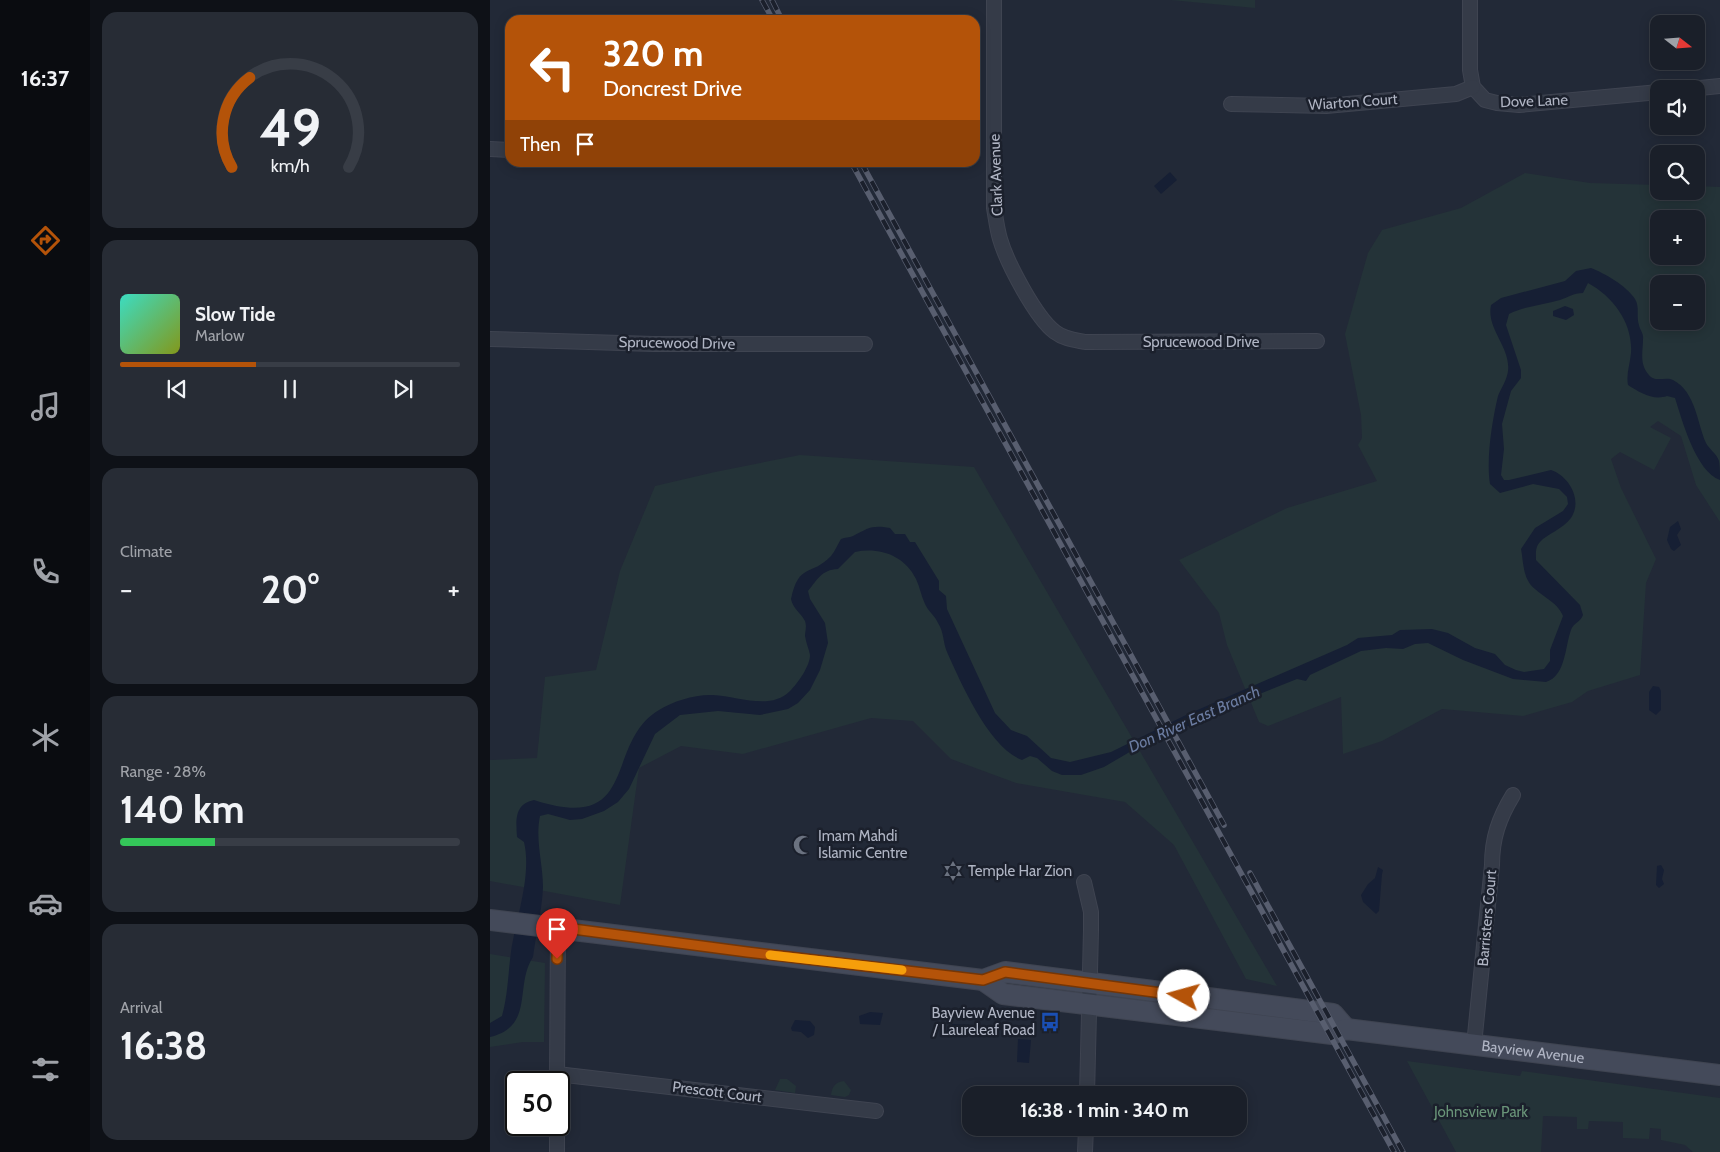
<!DOCTYPE html>
<html lang="en">
<head>
<meta charset="utf-8">
<style>
  :root { --surface:#1a1f29; --page:#272c35; --text:#f1f3f6; --muted:#9fa2a8; --line:#383d46; --accent:#b45309 }
  body { margin:0; font-family:Cabin,sans-serif; background:var(--page); color:var(--text); height:100vh; display:flex; flex-direction:column; font-size:19px; white-space:nowrap }
  * { box-sizing:border-box; margin:0 }
  p { font-size:16px; color:var(--muted) }
  .icon { flex:none; width:28px; height:28px; fill:none; stroke:currentColor; stroke-width:2; stroke-linecap:round; stroke-linejoin:round }
  .map { position:relative; flex:1; overflow:hidden }
  .side { display:flex; flex-direction:column; gap:12px; padding:12px; background:#0e1117; width:400px }
  .side>* { flex:none }
  .hud { position:absolute; left:15px; top:15px; width:475px; height:152px; border-radius:15px; box-shadow:0 2px 12px #0003,0 0 0 1px var(--line); background:#b45309; color:#fff; overflow:hidden }
  .needle { width:32px; rotate:107deg }
  .tools { position:absolute; left:1160px; top:15px; display:grid; gap:10px }
  .tools a { display:grid; place-items:center; width:55px; height:55px; border-radius:10px; background:var(--surface); box-shadow:0 2px 12px #0003,0 0 0 1px var(--line); font-size:25px }
  .speed { position:absolute; left:15px; top:1071px; display:flex; gap:10px; font-size:25px; font-weight:700; text-align:center }
  .speed>* { display:grid; place-content:center; width:65px; height:65px; border-radius:50%; background:var(--surface); box-shadow:0 2px 12px #0003,0 0 0 1px var(--line); line-height:1 }
  .speed .limit { border:2px solid #111; border-radius:8px; background:#fff; color:#111 }
  .pin { position:absolute; display:grid; place-items:center; width:42px; height:42px; color:#fff; margin:-51px -21px; border-radius:50% 50% 50% 0; rotate:-45deg; box-shadow:0 0 5px #0007 }
  .pin .icon { rotate:45deg }
  .me { position:absolute; width:55px; margin:-28px; rotate:277deg; stroke-linejoin:round; filter:drop-shadow(0 0 4px #0008) }
  .turn { display:flex; align-items:center; gap:18px; height:105px; padding:0 15px; font-size:22px }
  .turn .icon { width:65px; height:65px; stroke-width:2.5 }
  .turn b { display:block; font-size:35px; line-height:42px }
  .then { display:flex; align-items:center; height:48px; padding:0 15px; background:#0003; gap:10px; font-size:19px }
  .big { font-size:38px; font-weight:700; line-height:1.1 }
  .side .tile { flex:1; display:flex; flex-direction:column; justify-content:center; gap:8px; min-width:0; padding:0 18px; border-radius:15px; background:var(--page) }
  .side .dial { align-items:center; gap:0 }
  .dial svg { height:130px; overflow:visible; fill:none; stroke:var(--line); stroke-width:7; stroke-linecap:round; text-anchor:middle }
  .dial text { fill:var(--text); stroke:none }
  .song { display:flex; align-items:center; gap:15px }
  .cover { width:60px; height:60px; border-radius:8px; background:linear-gradient(135deg,hsl(170 70% 55%),hsl(70 70% 35%)) }
  .played { height:5px; border-radius:2px; background:linear-gradient(90deg,var(--accent) 40%,var(--line) 40%) }
  .keys { display:flex; justify-content:space-around; direction:ltr }
  .heat { display:flex; justify-content:space-between; align-items:center; font-size:28px; direction:ltr }
  .charge { height:8px; border-radius:4px; background:linear-gradient(90deg,#34c759 28%,var(--line) 0) }
  .trip { position:absolute; left:472px; top:1086px; width:285px; height:50px; border-radius:15px; background:var(--surface); box-shadow:0 2px 12px #0003,0 0 0 1px var(--line); font-weight:700; line-height:50px; text-align:center }
  main { display:flex; flex:1; min-height:0 }
  .dock { display:flex; flex-direction:column; width:90px; justify-content:space-around; align-items:center; background:#0a0c10; color:var(--muted) }
  .dock .icon { width:35px; height:35px }
  .dock .on { color:var(--accent) }
  .dock b { font-size:22px; color:var(--text) }
  .map>svg:first-child { display:block }
</style>
</head>
<body>
<main>
<nav class="dock">
<b>16:37</b>
<svg class="icon on" aria-label="directions" viewBox="0 0 24 24"><path d="M12 3l9 9-9 9-9-9zM9 14v-3h6M13 9l2 2-2 2"/></svg>
<svg class="icon" aria-label="music" viewBox="0 0 24 24"><path d="M9 18V5l10-2v13"/><circle cx="6" cy="18" r="3"/><circle cx="16" cy="16" r="3"/></svg>
<svg class="icon" aria-label="phone" viewBox="0 0 24 24"><path d="M5 4h4l2 5-3 2q2 4 5 5l2-3 5 2v4C11 20 4 13 5 4z"/></svg>
<svg class="icon" aria-label="climate" viewBox="0 0 24 24"><path d="M12 3v18M4 7l16 10M4 17L20 7"/></svg>
<svg class="icon" aria-label="car" viewBox="0 0 24 24"><path d="M5 17H2v-5l4-1 3-4h7l3 4 3 1v5h-3M9 17h6M6 11h13"/><circle cx="7" cy="17" r="2"/><circle cx="17" cy="17" r="2"/></svg>
<svg class="icon" aria-label="filters" viewBox="0 0 24 24"><path d="M4 7h16M4 17h16"/><circle cx="9" cy="7" r="2"/><circle cx="15" cy="17" r="2"/></svg>
</nav>
<section class="side">
<div class="tile dial"><svg viewBox="0 0 100 80">
<path d="M14 69A42 42 0 1 1 86 69"/>
<path d="M14 69A42 42 0 0 1 25 14" stroke="#b45309"/>
<text x="50" y="56" font-size="32" font-weight="700">49</text>
<text x="50" y="72" font-size="11">km/h</text>
</svg></div>
<div class="tile">
<div class="song"><i class="cover"></i><div><b>Slow Tide</b><p>Marlow</p></div></div>
<div class="played"></div>
<div class="keys"><svg class="icon" aria-label="previous" viewBox="0 0 24 24"><path d="M18 5L8 12l10 7zM5 5v14"/></svg><svg class="icon" aria-label="pause" viewBox="0 0 24 24"><path d="M8 5v14M16 5v14"/></svg><svg class="icon" aria-label="next" viewBox="0 0 24 24"><path d="M6 5l10 7-10 7zM19 5v14"/></svg></div>
</div>
<div class="tile"><p>Climate</p>
<div class="heat"><a>−</a><b class="big">20°</b><a>+</a></div>
</div>
<div class="tile"><p>Range · 28%</p><b class="big">140 km</b><div class="charge"></div></div>
<div class="tile"><p>Arrival</p><b class="big">16:38</b></div>
</section>
<div class="map">
<svg width="1230" height="1152" viewBox="0 0 1230 1152">
  <rect width="100%" height="100%" fill="#222937"/>
  <g fill="#243338" fill-rule="evenodd">
    <path d="M681,0H765V8Z"/>
    <path d="M1035,173L1100,183L1169,185V191H1206V186L1230,187V522L1206,485L1191,436L1168,421L1160,427L1181,438L1164,470L1130,452L1121,459L1131,488L1166,559L1156,583L1150,675L1098,691L1082,702L1033,716L952,709L892,741L853,754L851,697L778,726L769,722L737,645L729,613L689,560L797,508L887,481L868,445L872,438L871,415L855,334L878,253L892,230L971,208ZM1169,219H1206V256H1169ZM1169,284H1206V321H1169Z"/>
    <path d="M310,455L484,467L787,986L756,979L684,845L635,802L526,783L461,759L423,721L381,718L253,754L191,746L149,768L130,905L0,881V760L47,758L55,677L106,670L130,571L165,486L225,472Z"/>
    <path d="M0,954L55,963L54,1042H33L0,1047Z"/>
    <path d="M917,1061L1030,1076L1032,1071L1230,1098V1152H1203L1195,1145L1171,1140V1129L1160,1128L1159,1139L1133,1138V1122L1099,1121L1098,1129H1087V1117L1053,1116L1051,1152H966Z"/>
    <path d="M290,1079H297L306,1086L305,1093L285,1090Z"/>
    <path d="M354,1081L361,1090L359,1095L355,1097L341,1095C342,1086 346,1082 354,1081Z"/>
  </g>
  <g fill="#161f34">
    <path d="M680,172L687,180L671,194L664,186Z"/>
    <path d="M1101,268C1114,273 1137,286 1145,299C1150,307 1146,316 1149,325C1150,330 1154,334 1153,339C1153,352 1149,364 1159,375C1165,383 1176,376 1183,380C1206,392 1207,423 1216,443C1219,449 1227,454 1229,461C1230,466 1230,475 1230,480C1206,472 1192,420 1185,398L1177,396C1163,401 1149,392 1138,385C1136,374 1140,364 1141,353C1143,324 1124,297 1098,283L1093,293C1083,293 1079,297 1070,300C1053,305 1035,306 1019,314L1016,325L1031,370V378L1021,391L1012,424L1014,449L1011,475L1014,480H1019L1061,470C1079,476 1093,500 1081,518C1073,529 1057,534 1050,542C1045,547 1046,554 1046,560L1090,605L1093,615C1091,622 1083,623 1081,630C1075,646 1076,676 1056,682L1023,679L973,660L938,643L925,644L913,649L896,648L871,651L820,675L816,681L807,679L737,707L706,723L655,743L614,767L591,775H572L562,771L547,758L540,756L532,760C499,748 471,683 457,652C453,643 454,632 448,623C445,616 438,611 435,604C431,596 430,587 426,579C414,555 389,547 365,552L348,569C331,570 328,579 318,591L320,599L335,623L338,643L330,670L320,690L308,703L298,709L270,715L228,711L190,715L165,734L139,789L128,802L114,811L92,819L80,820L58,814L50,816C45,840 53,863 53,887C52,910 46,934 43,957C24,986 45,1026 0,1037V1023L12,1016C18,994 18,974 21,952C26,919 42,875 34,842L27,837C26,821 24,804 44,800C151,835 113,743 169,710C183,701 206,694 223,695C248,696 280,711 300,691C308,683 320,666 320,655C319,649 316,643 315,636C315,631 317,627 315,621C311,613 303,609 301,599C309,562 321,577 341,556C345,551 348,544 351,539C355,537 359,538 363,536C379,528 381,525 400,528L405,534H415L420,542H425L449,581V590L456,596L457,609L505,713L521,730L537,736L561,758L580,762L621,752L696,715L857,645L868,638L902,635L910,630L942,629L958,633L985,648L1005,654L1015,665L1026,670L1034,672L1054,669L1060,661V650L1073,616C1067,601 1050,596 1040,584C1033,575 1033,559 1031,549L1045,528L1073,511L1078,504L1077,497L1069,489L1043,484L1010,493L1000,484C996,459 1002,421 1008,396C1011,388 1017,380 1018,371C1021,347 996,329 1001,305L1011,298L1075,281L1086,271Z"/>
    <path d="M1075,306L1083,309L1084,315L1076,320L1063,316V311Z"/>
    <path d="M1188,521L1191,529L1187,535L1191,545L1184,551L1181,549L1177,540L1180,527Z"/>
    <path d="M1163,686L1169,687L1171,691V710L1166,715L1159,710V692Z"/>
    <path d="M1171,865L1174,870L1172,879L1174,884L1169,888L1166,885L1167,866Z"/>
    <path d="M888,867L893,870L892,874L889,911L886,914L873,902L871,895L878,884L885,878Z"/>
    <path d="M380,1012L393,1013L390,1025L370,1024L369,1016Z"/>
    <path d="M305,1020L320,1021L325,1027L324,1035L318,1038L311,1032L302,1031L301,1028Z"/>
    <path d="M462,1024L482,1025L483,1032L481,1036L461,1035Z"/>
    <path d="M528,1039L541,1040L539,1063L527,1062Z"/>
  </g>
  <g fill="none" stroke-linecap="round" stroke-linejoin="round">
    <defs>
      <g id="street">
        <path d="M504,0V208C506,219 507,229 510,239C517,263 546,318 565,332C574,339 585,340 595,342L827,341"/>
        <path d="M980,0V70L983,87L995,100L1007,103L1029,105L1169,92"/>
        <path d="M1200,89L1230,86"/>
        <path d="M741,104L836,106L966,94L983,87"/>
        <path d="M0,149L20,150"/>
        <path d="M0,339L163,344H375"/>
        <path d="M594,882L601,912V930L597,1095"/>
        <path d="M984,1045L1002,865C1002,838 1009,818 1023,795"/>
        <path d="M67,1074L386,1111"/>
        <path d="M67,1081L68,927"/>
        <path d="M67,1125V1152"/>
        <path d="M595,1152L596,1128"/>
      </g>
      <g id="secondary">
        <path d="M0,920L493,980L515,972L843,1014L856,1029"/>
        <path id="s1" d="M493,980L513,994L842,1034L856,1029L1230,1075"/>
      </g>
    </defs>
    <use href="#street" stroke="#3f4451" stroke-width="16"/>
    <use href="#secondary" stroke="#3f4451" stroke-width="22"/>
    <use href="#street" stroke="#353b48" stroke-width="14"/>
    <use href="#secondary" stroke="#444a5a" stroke-width="20"/>
    <defs>
      <g id="rail">
        <path d="M272,0L283,20"/>
        <path d="M282,0L292,20"/>
        <path d="M361,162L904,1152"/>
        <path d="M371,162L734,825"/>
        <path d="M760,873L913,1152"/>
      </g>
    </defs>
    <use href="#rail" stroke="#585e6f" stroke-width="5.5"/>
    <use href="#rail" stroke="#1b202c" stroke-width="4" stroke-dasharray="11" stroke-linecap="butt"/>
  </g>
  <g fill="none" stroke-linecap="round" stroke-linejoin="round">
    <defs>
      <path id="route" d="M67,959L68,927L257,952L493,980L515,972L694,996"/>
    </defs>
    <use href="#route" stroke="#753606" stroke-width="12"/>
    <use href="#route" stroke="#b45309" stroke-width="9"/>
    <path stroke="#f59e0b" stroke-width="9" d="M280,955L412,970"/>
  </g>
  <defs>
    <symbol id="mosque-bare" viewBox="-9 -9 18 18"><path d="M3.5-4.9A6 6 0 1 0 3.5 4.9A5 5 0 1 1 3.5-4.9Z" fill="#6b7280" stroke="#1b202c" stroke-width="2.5" paint-order="stroke"/></symbol>
    <symbol id="synagogue-bare" viewBox="-9 -9 18 18"><path d="M0-6.5L5.6 3.2H-5.6ZM0 6.5L5.6-3.2H-5.6Z" fill="#6b7280" stroke="#1b202c" stroke-width="2.5" paint-order="stroke"/></symbol>
    <symbol id="bus-bare" viewBox="-9 -9 18 18"><path d="M-5-6H5V4H4V6H2V4H-2V6H-4V4H-5ZM-3.5-4V0h7V-4ZM-3.5 1.2v1.5H-2V1.2ZM2 1.2v1.5H3.5V1.2Z" fill="#1a4fb4" stroke="#1b202c" stroke-width="2.5" paint-order="stroke"/></symbol>
  </defs>
  <g fill-rule="evenodd">
    <use href="#mosque-bare" x="299" y="831" width="28" height="28"/>
    <use href="#synagogue-bare" x="449" y="857" width="28" height="28"/>
    <use href="#bus-bare" x="546" y="1008" width="28" height="28"/>
  </g>
  <g text-anchor="middle" dominant-baseline="central" stroke-width="5" stroke-linejoin="round" paint-order="stroke">
    <g font-size="15" fill="#b0b5c4" stroke="#1b202c">
      <text transform="translate(1044 101) rotate(-2)">Dove Lane</text>
      <text transform="translate(863 102) rotate(-4)">Wiarton Court</text>
      <text transform="translate(506 175) rotate(-92)">Clark Avenue</text>
      <text x="711" y="342">Sprucewood Drive</text>
      <text transform="translate(187 343) rotate(1)">Sprucewood Drive</text>
      <text transform="translate(997 918) rotate(-85)">Barristers Court</text>
      <text stroke="none"><textPath href="#s1" startOffset="559">Bayview Avenue</textPath></text>
      <text transform="translate(227 1092) rotate(7)">Prescott Court</text>
    </g>
    <g font-size="15" fill="#b0b5c4" stroke="#1b202c" text-anchor="start">
      <text x="328" y="836">Imam Mahdi<tspan x="328" dy="17">Islamic Centre</tspan></text>
      <text x="478" y="871">Temple Har Zion</text>
      <text x="545" y="1013" text-anchor="end">Bayview Avenue<tspan x="545" dy="17">/ Laureleaf Road</tspan></text>
    </g>
    <g font-size="15" fill="#699378" stroke="#1b202c">
      <text x="991" y="1112">Johnsview Park</text>
    </g>
    <g font-size="16" font-style="italic" fill="#6b7ca1" stroke="#1b202c">
      <text transform="translate(704 719) rotate(-24)">Don River East Branch</text>
    </g>
  </g>
</svg>
<div class="tools">
<a><svg class="needle" viewBox="-14 -14 28 28"><path d="M0-13l5 13h-10z" fill="#e53935"/><path d="M0 13l5-13h-10z" fill="#9fa2a8"/></svg></a>
<a><svg class="icon" aria-label="sound" viewBox="0 0 24 24"><path d="M4 9h4l5-4v14l-5-4H4zM17 9q2 3 0 6"/></svg></a>
<a><svg class="icon" aria-label="search" viewBox="0 0 24 24"><circle cx="10" cy="10" r="6"/><path d="M15 15l6 6"/></svg></a>
<a>+</a>
<a>−</a>
</div>
<div class="speed"><div class="limit">50</div></div>
<div class="pin" style="left:67px;top:959px;background:#d93025"><svg class="icon" aria-label="arrive" viewBox="0 0 24 24"><path d="M6 21V4h12l-3 4 3 4H6"/></svg></div>
<svg class="me" style="left:694px;top:996px" viewBox="-20 -20 40 40"><circle r="19" fill="#fff"/><path d="M0-13L10 11 0 6-10 11z" fill="#b45309"/></svg>
<div class="trip">16:38 · 1 min · 340 m</div>
<div class="hud">
<div class="turn"><svg class="icon" aria-label="left" viewBox="0 0 24 24"><path d="M17 20v-9H6M10 6l-5 5 5 5"/></svg><div><b>320 m</b>Doncrest Drive</div></div>
<div class="then">Then<svg class="icon" aria-label="arrive" viewBox="0 0 24 24"><path d="M6 21V4h12l-3 4 3 4H6"/></svg></div>
</div>
</div>
</main>
</body>
</html>
